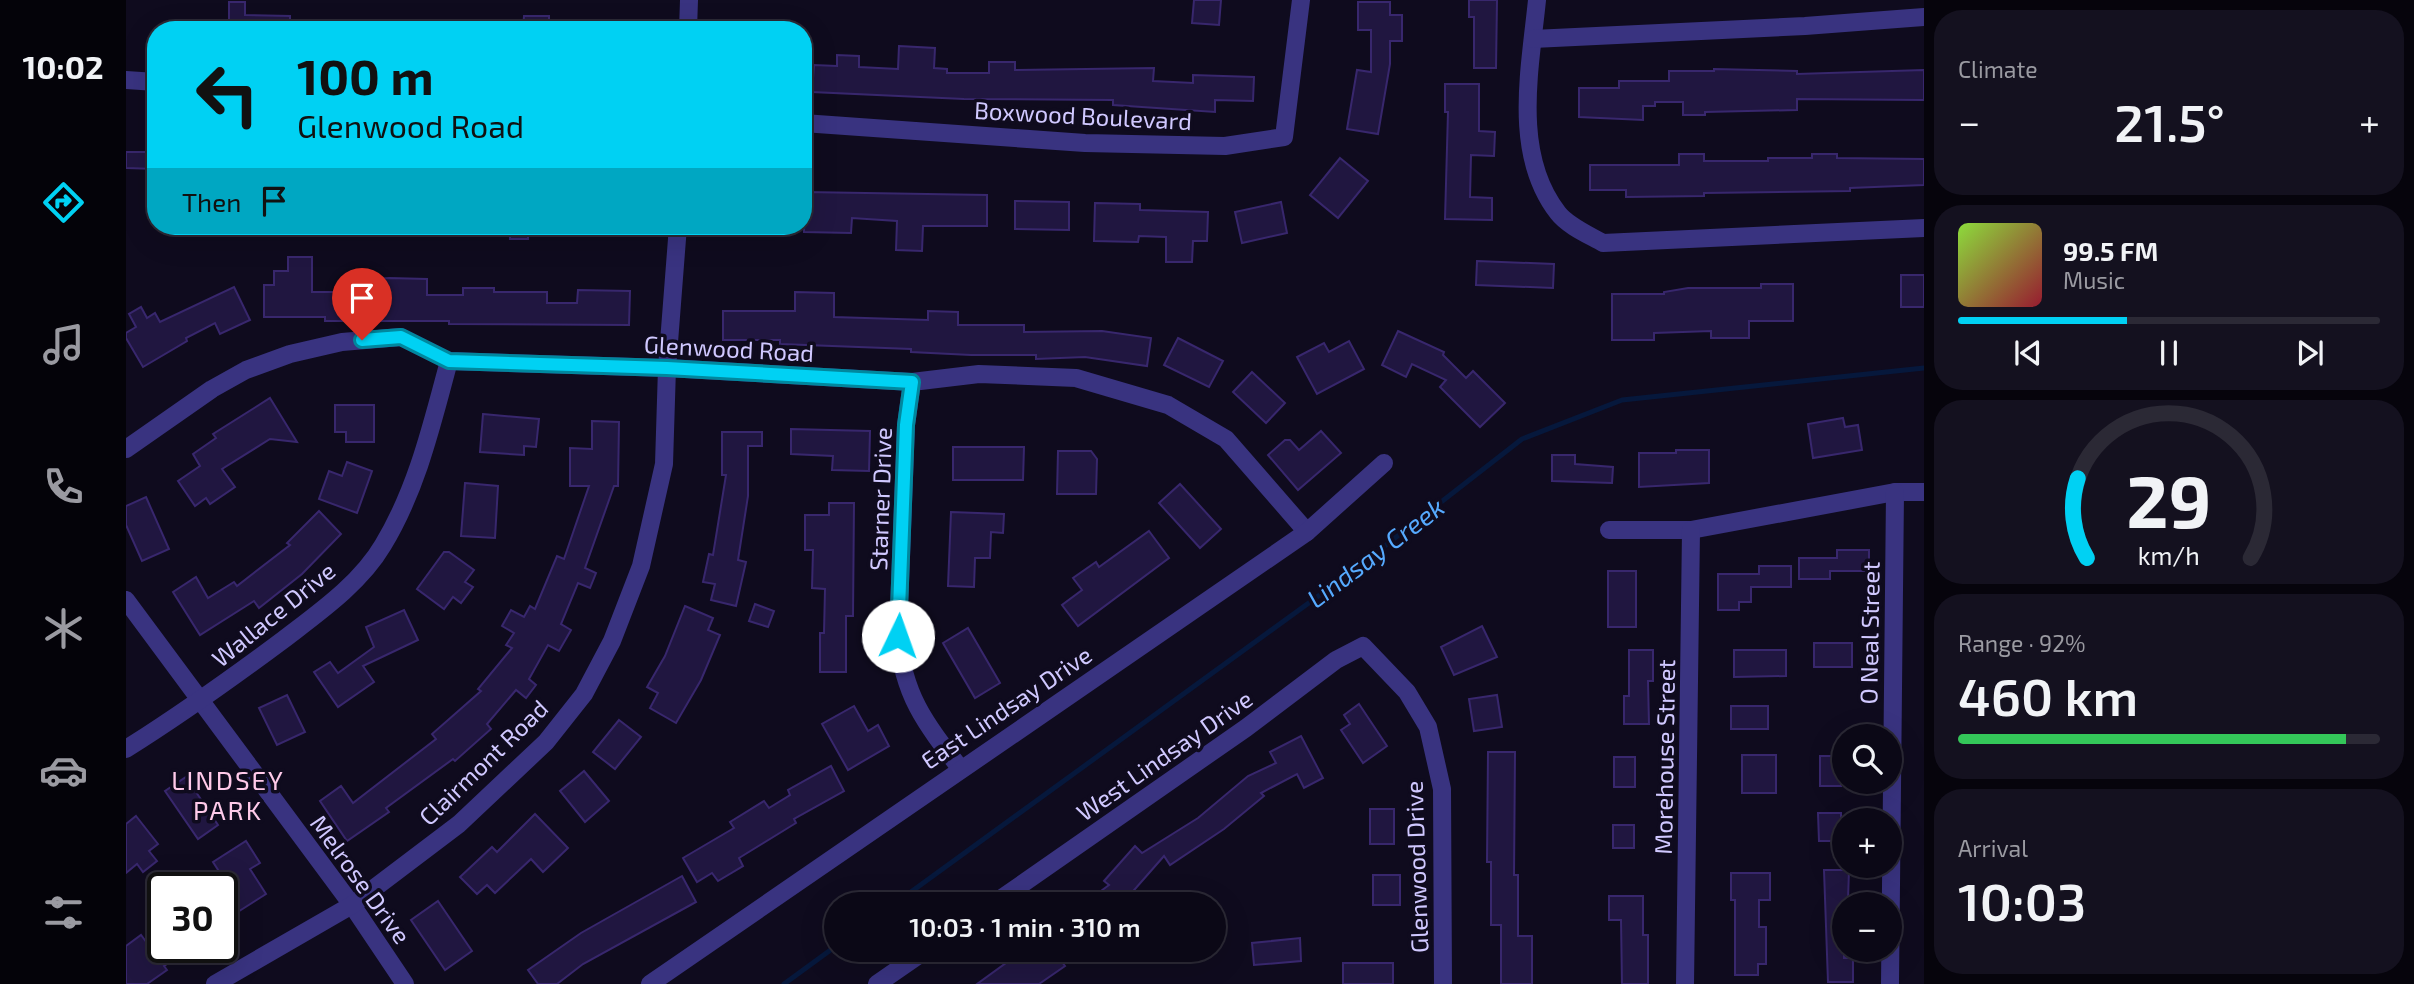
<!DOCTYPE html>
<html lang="en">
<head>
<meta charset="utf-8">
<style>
  :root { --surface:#0b0816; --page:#14111f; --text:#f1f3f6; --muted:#9a9aa1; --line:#2b2935; --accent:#00d1f3 }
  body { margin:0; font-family:"Exo 2",sans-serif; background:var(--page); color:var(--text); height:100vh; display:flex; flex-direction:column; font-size:26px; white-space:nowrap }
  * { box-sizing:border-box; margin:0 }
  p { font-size:23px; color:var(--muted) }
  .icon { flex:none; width:38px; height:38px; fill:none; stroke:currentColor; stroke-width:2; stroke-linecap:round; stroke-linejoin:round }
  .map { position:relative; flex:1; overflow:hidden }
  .sheet { display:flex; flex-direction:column; gap:10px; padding:10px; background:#06040c; width:490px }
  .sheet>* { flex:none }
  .guide { position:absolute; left:21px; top:21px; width:665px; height:214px; border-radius:28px; box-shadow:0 7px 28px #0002,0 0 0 2px var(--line); background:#00d1f3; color:#111; overflow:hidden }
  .tools { position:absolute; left:1706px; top:724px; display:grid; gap:14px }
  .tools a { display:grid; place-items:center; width:70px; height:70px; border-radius:50%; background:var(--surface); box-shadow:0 7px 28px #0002,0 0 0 2px var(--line); font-size:35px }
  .speed { position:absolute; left:21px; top:872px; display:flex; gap:14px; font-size:35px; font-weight:700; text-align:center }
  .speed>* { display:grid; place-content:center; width:91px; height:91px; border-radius:50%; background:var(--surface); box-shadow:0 7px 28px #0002,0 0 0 2px var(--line); line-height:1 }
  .speed .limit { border:4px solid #111; border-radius:10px; background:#fff; color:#111 }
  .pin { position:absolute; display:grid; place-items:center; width:60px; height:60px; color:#fff; margin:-72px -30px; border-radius:50% 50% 50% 0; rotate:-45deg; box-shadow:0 0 7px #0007 }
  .pin .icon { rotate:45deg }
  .me { position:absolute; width:77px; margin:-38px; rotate:3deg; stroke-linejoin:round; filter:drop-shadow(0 0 5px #0008) }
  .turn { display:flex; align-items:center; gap:24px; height:147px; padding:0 35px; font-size:32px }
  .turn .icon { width:91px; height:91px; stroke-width:2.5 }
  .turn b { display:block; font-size:49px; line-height:60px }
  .then { display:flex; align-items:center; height:66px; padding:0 35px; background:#0003; gap:14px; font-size:26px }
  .big { font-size:52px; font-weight:600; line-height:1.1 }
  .sheet .tile { flex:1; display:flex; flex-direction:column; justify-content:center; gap:10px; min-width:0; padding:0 24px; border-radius:28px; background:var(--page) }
  .sheet .dial { align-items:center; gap:0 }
  .dial svg { height:182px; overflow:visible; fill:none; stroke:var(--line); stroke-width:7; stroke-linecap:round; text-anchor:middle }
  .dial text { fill:var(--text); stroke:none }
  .song { display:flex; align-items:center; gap:21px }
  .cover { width:84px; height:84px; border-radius:10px; background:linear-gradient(135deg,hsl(90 70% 55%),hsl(350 70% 35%)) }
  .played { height:7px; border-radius:4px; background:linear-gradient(90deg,var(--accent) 40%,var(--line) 40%) }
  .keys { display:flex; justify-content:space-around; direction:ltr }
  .heat { display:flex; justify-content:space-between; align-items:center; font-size:38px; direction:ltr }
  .charge { height:10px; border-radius:5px; background:linear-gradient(90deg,#34c759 92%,var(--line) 0) }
  .trip { position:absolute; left:698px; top:892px; width:402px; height:70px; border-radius:35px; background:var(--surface); box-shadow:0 7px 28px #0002,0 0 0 2px var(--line); font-weight:600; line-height:70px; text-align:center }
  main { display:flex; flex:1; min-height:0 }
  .dock { display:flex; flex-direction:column; width:126px; justify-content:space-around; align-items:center; background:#040309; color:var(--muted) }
  .dock .icon { width:49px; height:49px }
  .dock .current { color:var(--accent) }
  .dock b { font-size:32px; color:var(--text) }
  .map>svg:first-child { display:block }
</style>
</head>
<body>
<main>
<nav class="dock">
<b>10:02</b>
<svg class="icon current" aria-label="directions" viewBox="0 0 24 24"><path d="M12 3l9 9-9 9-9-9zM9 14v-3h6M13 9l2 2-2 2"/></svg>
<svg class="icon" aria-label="music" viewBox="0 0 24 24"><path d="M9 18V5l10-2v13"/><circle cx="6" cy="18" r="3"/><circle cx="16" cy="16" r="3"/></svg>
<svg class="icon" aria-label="phone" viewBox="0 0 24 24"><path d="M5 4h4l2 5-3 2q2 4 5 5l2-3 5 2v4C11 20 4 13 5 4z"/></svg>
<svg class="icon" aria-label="climate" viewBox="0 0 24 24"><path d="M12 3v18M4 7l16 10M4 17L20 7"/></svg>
<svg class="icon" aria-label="car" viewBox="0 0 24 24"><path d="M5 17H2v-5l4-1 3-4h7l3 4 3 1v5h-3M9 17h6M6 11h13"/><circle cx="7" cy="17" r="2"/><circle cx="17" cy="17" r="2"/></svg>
<svg class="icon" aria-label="filters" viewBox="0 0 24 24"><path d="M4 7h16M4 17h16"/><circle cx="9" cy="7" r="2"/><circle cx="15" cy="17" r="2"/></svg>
</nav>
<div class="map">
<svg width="1798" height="984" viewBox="0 0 1798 984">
  <rect width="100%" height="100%" fill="#0f0b1e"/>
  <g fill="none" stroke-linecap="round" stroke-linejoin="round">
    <g stroke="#06183c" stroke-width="5">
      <path d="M767,905L1224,573L1396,439L1496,400L1798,368"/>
      <path d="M658,984L710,946"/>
    </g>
  </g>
  <g fill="#201640" stroke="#38276d" stroke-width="2">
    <path d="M1068,0H1095L1093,25L1066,23Z"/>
    <path d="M1343,0H1371L1370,68H1348V17H1343Z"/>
    <path d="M103,2H119V15L164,16V30H103Z"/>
    <path d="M1232,2H1264V15H1276V41H1264V64L1252,134L1221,129L1231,70L1245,72V30H1232Z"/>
    <path d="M398,16H423V30H397Z"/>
    <path d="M773,46L809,48L808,68L821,69V73H863V62H889V70L1028,68L1027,81L1067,83V75L1128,77L1127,101L1089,100V112L987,105V100L838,99L686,92L688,65L711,66V55L733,56V67L772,69Z"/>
    <path d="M1588,69L1671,71V74L1798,70V100L1671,99V110L1579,112V115H1557V102H1529V106H1517V120L1453,117V88H1493V81H1543V71H1588Z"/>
    <path d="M1319,84H1353V131L1369,132L1368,156L1345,155L1344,197L1366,198V220L1319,219L1322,112H1319Z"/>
    <path d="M0,152H30V169L0,168Z"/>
    <path d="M1553,154H1578V161H1642V158H1686V154H1711V158L1798,159V185L1724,188V191L1578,193V196L1500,197V190H1464V165H1553Z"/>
    <path d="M1214,158L1242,181L1212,218L1184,195Z"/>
    <path d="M679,192L861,195V226H797L796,251L770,250L771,221L726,218L725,233L678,232Z"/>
    <path d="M889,201L943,202V230L889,229Z"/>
    <path d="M1155,202L1161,233L1116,243L1109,212Z"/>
    <path d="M969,203L1014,204V210L1082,212L1081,241H1067L1066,262H1040V237L1013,236L1012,242L968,241Z"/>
    <rect x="384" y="226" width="18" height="13"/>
    <path d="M162,257H186V292H213V281L263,278L301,279V295H337V288H368V292H421V303H451L452,290L504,291L503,325L323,324V321H199V317H138V285H148V271H162Z"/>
    <path d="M1351,261L1428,264L1427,288L1350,285Z"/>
    <rect x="1775" y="275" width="23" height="32"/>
    <path d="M1635,284H1667V321H1623V338H1585V331L1528,333V340H1486V294H1538V292L1562,288H1635Z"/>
    <path d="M108,287L124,320L94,334L89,323L60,338L61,341L17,367L0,338V333L10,327L3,314L15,307L21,318L29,313L34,322Z"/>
    <path d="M669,292L708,293V317L802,320V311L832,312V325H898V332L976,331L1025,338L1021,366L959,357L910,359V355H845L785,352V349L654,344V340H597V311H669Z"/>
    <path d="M1272,331L1318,352L1317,355L1340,378L1347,371L1379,403L1354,427L1314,387L1320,380L1286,364L1280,377L1256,365Z"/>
    <path d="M1052,338L1097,361L1083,387L1038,365Z"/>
    <path d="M1223,341L1238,369L1191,394L1171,357L1198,343L1203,352Z"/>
    <path d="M1126,372L1159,403L1140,423L1107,392Z"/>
    <path d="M144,398L171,442L144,439L96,469L109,487L84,504L80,498L69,506L52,481L74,466L67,454L90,438L87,434Z"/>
    <path d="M209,405H248V442H220V432H209Z"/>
    <path d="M357,414L413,419L410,447L398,446V455L354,452Z"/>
    <path d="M1717,418L1719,427L1732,425L1736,450L1687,458L1682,424Z"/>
    <path d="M466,421L493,422L492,486H488L459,568L470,573L464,588L452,583L435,624L445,630L433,651L422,645L403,679L410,685L400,698L390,690L361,724L365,729L329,761L327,759L260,808L263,812L221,841L194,801L215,786L227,803L310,739L306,734L355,691L352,689L386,648L380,645L388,633L376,626L385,610L398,617L404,606L409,609L431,556L438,559L463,486H444V448L466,449Z"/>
    <path d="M665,429L744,431L743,471L706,470L707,456L665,454Z"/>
    <path d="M1195,431L1215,453L1172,490L1142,455L1159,440H1164L1173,450Z"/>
    <path d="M596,432H636V446H622V496L612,560L620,562L610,606L585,600L589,584L577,582L583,554L587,555L600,475H596Z"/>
    <path d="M827,447H898L897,480H827Z"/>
    <path d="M1550,450H1583V483L1513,487V453H1550Z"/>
    <path d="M932,451H965L971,459L970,494H931Z"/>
    <path d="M1426,455H1449V464L1487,467L1486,483L1426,481Z"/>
    <path d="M221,462L246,471L231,513L193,499L203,471L216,476Z"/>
    <path d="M339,483L372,486L369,538L335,536Z"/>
    <path d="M1054,484L1095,529L1074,548L1033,503Z"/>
    <path d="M20,497L43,549L16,561L0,525V506Z"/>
    <path d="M703,503H728L727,616H720V672H694V633H698L699,589L686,588L687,550H679V515H703Z"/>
    <path d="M193,511L215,534L176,574L133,608L128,601L74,635L47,592L70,577L82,598L108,582L111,586L164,545L161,543Z"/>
    <path d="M825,512L878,514L877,533L865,532L864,558H849L848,587L822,586Z"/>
    <path d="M1023,531L1043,558L952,626L936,605L956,590L947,578L970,562L973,567Z"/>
    <path d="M1711,550H1743V571H1704V579H1673V558H1711Z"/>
    <path d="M318,552H323L348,570L339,582L347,587L335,603L327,597L318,609L291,589Z"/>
    <path d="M1633,566H1665V587H1625V602H1613V610H1592V574H1633Z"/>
    <rect x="1482" y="571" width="28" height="56"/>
    <path d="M629,604L648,611L642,627L623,621Z"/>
    <path d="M559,606L587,618L582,630L594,635L575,680L550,723L524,708L532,693L521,687L539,656Z"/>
    <path d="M278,610L292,640L237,666L248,682L212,707L188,672L204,662L212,673L248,647L240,627Z"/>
    <path d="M1356,626L1371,657L1328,675L1315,647Z"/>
    <path d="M842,628L874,683L849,698L817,643Z"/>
    <rect x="1688" y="643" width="38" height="24"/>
    <path d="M1503,650H1527V681H1522L1523,724H1498V696H1503Z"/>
    <path d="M1608,650H1660V676L1608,677Z"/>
    <path d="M161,695L179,732L151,745L133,708Z"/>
    <path d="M1371,695L1376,727L1348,731L1343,699Z"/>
    <path d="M1233,704L1261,746L1237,763L1215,730L1224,724L1218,715Z"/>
    <path d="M728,706L742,731L752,725L763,746L722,770L696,724Z"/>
    <rect x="1605" y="706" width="37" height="23"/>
    <path d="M493,720L515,737L489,769L467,752Z"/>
    <path d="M1175,736L1197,778L1178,788L1171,774L1135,793L1138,796L1098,829L1044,865L1038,856L995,905H956L983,885L978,881L1009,846L1016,853L1072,818L1122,776L1150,763L1144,752Z"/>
    <path d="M1362,752H1389L1388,875H1392V936H1406V984H1375V925H1365V862H1361Z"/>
    <rect x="1616" y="755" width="34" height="38"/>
    <rect x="1694" y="756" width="21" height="30"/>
    <rect x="1488" y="757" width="21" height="30"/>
    <path d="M705,766L718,791L668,819L670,823L613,858L617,866L592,881L586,873L571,882L557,858L608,828L604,822L638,801L643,808L664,795L662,790Z"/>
    <path d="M458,771L483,801L459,822L434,791Z"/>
    <path d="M60,777L92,825L72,839L39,791Z"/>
    <rect x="1244" y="809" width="24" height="35"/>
    <path d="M1692,813H1715V841H1693Z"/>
    <path d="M409,814L442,848L417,872L405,859L369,893L361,885L351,894L334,877L366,847L371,852Z"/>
    <path d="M10,816L32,844L23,851L31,861L17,872L11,864L0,873V824Z"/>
    <rect x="1487" y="825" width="21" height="23"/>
    <path d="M120,841L134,863L124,869L140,894L96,922V876L87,862Z"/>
    <path d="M1698,870H1723L1722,900H1718V958H1727V982H1702Z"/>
    <path d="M1605,873H1644V900H1633V927H1640V964H1632V975H1609V900H1605Z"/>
    <rect x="1247" y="875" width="27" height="30"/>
    <path d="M556,876L570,902L457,964L431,984H412L402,970L455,933Z"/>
    <path d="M1483,896H1517V935H1522V984H1496L1495,920H1483Z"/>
    <path d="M312,901L346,951L319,970L285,920Z"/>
    <path d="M37,933V947H68L38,966L41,970L21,984H0V946L15,935L21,943Z"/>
    <path d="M1174,938L1175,961L1128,965L1126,943Z"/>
    <path d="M898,950H952L936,962L939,966L913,984H851Z"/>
    <rect x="1217" y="963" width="50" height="21"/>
  </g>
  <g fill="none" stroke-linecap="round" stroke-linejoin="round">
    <g stroke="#393380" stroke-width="18">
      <path d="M1411,0C1404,70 1386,154 1432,213C1442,226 1463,235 1477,243L1798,228"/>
      <path d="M562,30L563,0"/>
      <path d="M1407,39L1679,26L1798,17"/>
      <path d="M0,80L30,82"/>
      <path d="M677,123L959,143L1099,146L1158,137L1175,0"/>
      <path d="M786,382L780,425L772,636C777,695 799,723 834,768"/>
      <path d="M0,449L86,389L120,370L164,354L216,342L275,337L323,361L541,368L786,382L853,374L950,378L1042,405L1100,439L1181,532"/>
      <path d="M1483,530H1565L1769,492H1798"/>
      <path d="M0,600L226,905L279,984"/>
      <path d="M0,749C54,715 106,678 157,640C192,613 234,584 257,545C291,489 306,424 323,361"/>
      <path d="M866,905L1120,728L1210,660L1237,646L1281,692L1302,727L1316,789L1317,984"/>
      <path d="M89,984L226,905L333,824L420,742L458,694L486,641L515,566L538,464L541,368L552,226"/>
      <path d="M524,984L1181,532L1258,463"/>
      <path d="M751,984L800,950"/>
      <path d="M1559,984L1565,530"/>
      <path d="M1764,984L1769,492"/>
    </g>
  </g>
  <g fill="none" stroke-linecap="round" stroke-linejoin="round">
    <defs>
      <path id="route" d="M236,340L275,337L323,361L541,368L786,382L780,425L772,636"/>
    </defs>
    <use href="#route" stroke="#00889e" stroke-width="18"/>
    <use href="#route" stroke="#00d1f3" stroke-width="12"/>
  </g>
  <g text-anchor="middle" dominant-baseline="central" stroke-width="7" stroke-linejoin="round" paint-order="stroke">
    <g font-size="24" fill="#d0c8ff" stroke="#0f0b1e">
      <text transform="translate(957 115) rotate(3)">Boxwood Boulevard</text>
      <text transform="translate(603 348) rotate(3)">Glenwood Road</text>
      <text transform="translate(754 499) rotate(-88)">Starner Drive</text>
      <text transform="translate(147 614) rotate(-39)">Wallace Drive</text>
      <text transform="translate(1743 633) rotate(-89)">O Neal Street</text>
      <text transform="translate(880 707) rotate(-34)">East Lindsay Drive</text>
      <text transform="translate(1038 755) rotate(-35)">West Lindsay Drive</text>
      <text transform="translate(1538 757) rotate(-89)">Morehouse Street</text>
      <text transform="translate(357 762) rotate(-44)">Clairmont Road</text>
      <text transform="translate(1290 867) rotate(-92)">Glenwood Drive</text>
      <text transform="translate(235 879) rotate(54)">Melrose Drive</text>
    </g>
    <g font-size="26" font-style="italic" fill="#56aaff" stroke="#0f0b1e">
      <text transform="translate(1249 552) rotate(-37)">Lindsay Creek</text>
    </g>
    <g font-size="26" letter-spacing="2" fill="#ffcaea" stroke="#0f0b1e">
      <text x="102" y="779">LINDSEY<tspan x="102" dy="30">PARK</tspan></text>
    </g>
  </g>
</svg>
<div class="tools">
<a><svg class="icon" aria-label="search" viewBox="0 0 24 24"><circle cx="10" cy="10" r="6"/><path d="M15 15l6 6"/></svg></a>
<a>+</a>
<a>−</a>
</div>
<div class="speed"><div class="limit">30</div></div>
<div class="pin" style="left:236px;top:340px;background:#d93025"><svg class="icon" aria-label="arrive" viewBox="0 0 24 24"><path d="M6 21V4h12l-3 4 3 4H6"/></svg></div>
<svg class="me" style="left:772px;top:636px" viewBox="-20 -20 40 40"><circle r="19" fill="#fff"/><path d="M0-13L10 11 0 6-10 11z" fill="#00d1f3"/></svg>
<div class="trip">10:03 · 1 min · 310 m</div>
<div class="guide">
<div class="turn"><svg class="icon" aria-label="left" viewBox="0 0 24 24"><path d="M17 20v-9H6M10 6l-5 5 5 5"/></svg><div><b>100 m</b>Glenwood Road</div></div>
<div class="then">Then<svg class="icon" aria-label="arrive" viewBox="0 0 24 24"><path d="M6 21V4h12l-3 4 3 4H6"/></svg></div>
</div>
</div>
<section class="sheet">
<div class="tile"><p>Climate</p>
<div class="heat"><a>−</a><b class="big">21.5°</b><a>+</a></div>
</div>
<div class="tile">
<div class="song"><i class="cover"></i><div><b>99.5 FM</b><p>Music</p></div></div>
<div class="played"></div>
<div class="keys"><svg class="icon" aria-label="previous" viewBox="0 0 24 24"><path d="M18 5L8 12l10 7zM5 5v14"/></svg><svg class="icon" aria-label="pause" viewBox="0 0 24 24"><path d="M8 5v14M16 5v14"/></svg><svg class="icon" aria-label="next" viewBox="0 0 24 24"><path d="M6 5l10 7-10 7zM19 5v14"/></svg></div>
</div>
<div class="tile dial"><svg viewBox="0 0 100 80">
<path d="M14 69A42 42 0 1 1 86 69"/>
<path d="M14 69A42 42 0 0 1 10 34" stroke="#00d1f3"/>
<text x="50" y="56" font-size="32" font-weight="700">29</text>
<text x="50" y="72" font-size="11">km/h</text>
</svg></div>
<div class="tile"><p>Range · 92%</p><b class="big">460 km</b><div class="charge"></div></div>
<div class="tile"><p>Arrival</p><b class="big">10:03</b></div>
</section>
</main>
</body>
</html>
